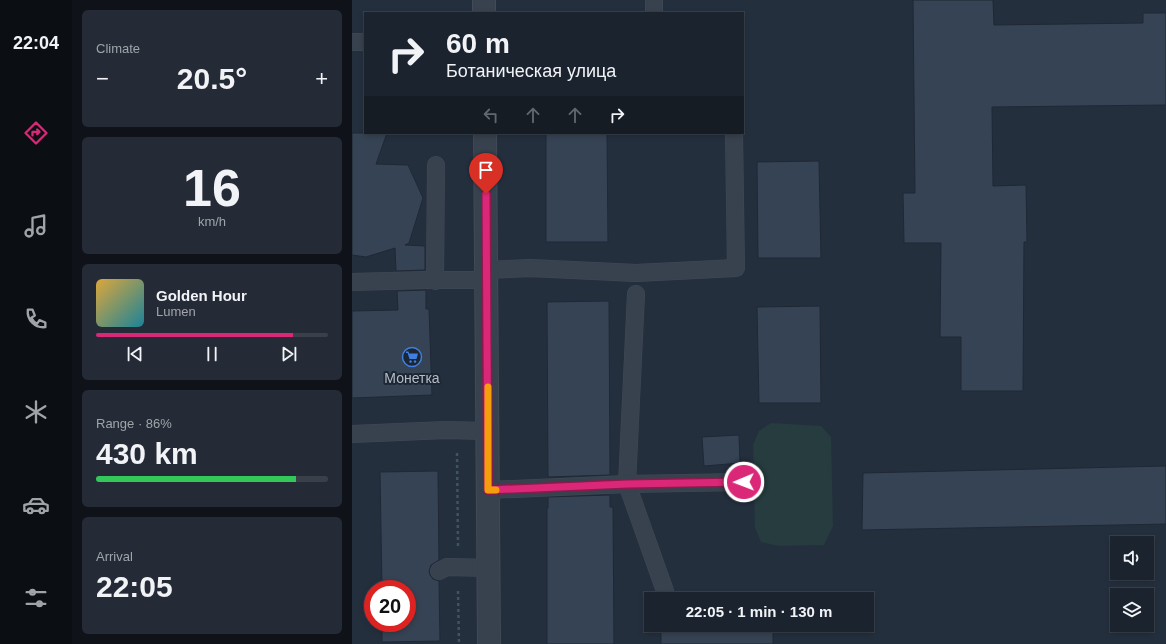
<!DOCTYPE html>
<html lang="en">
<head>
<meta charset="utf-8">
<style>
  :root { --surface:#1b232e; --page:#242b36; --text:#f1f3f6; --muted:#a0a4aa; --line:#39404a; --accent:#db2777 }
  body { margin:0; font-family:Arial,sans-serif; background:var(--page); color:var(--text); height:100vh; display:flex; flex-direction:column; font-size:15px; white-space:nowrap }
  * { box-sizing:border-box; margin:0 }
  p { font-size:13px; color:var(--muted) }
  .icon { flex:none; width:22px; height:22px; fill:none; stroke:currentColor; stroke-width:2; stroke-linecap:round; stroke-linejoin:round }
  .map { position:relative; flex:1; overflow:hidden }
  .details { display:flex; flex-direction:column; gap:10px; padding:10px; background:#0f1319; width:280px }
  .details>* { flex:none }
  .guide { position:absolute; left:12px; top:12px; width:380px; height:122px; border-radius:0px; box-shadow:0 2px 6px #0003,0 0 0 1px var(--line); background:#1b232e; color:var(--text); overflow:hidden }
  .buttons { position:absolute; left:758px; top:536px; display:grid; gap:8px }
  .buttons a { display:grid; place-items:center; width:44px; height:44px; border-radius:0px; background:var(--surface); box-shadow:0 2px 6px #0003,0 0 0 1px var(--line); font-size:20px }
  .speed { position:absolute; left:12px; top:580px; display:flex; gap:8px; font-size:20px; font-weight:700; text-align:center }
  .speed>* { display:grid; place-content:center; width:52px; height:52px; border-radius:50%; background:var(--surface); box-shadow:0 2px 6px #0003,0 0 0 1px var(--line); line-height:1 }
  .speed .limit { border:6px solid #d22; background:#fff; color:#111 }
  .pin { position:absolute; display:grid; place-items:center; width:34px; height:34px; color:#fff; margin:-41px -17px; border-radius:50% 50% 50% 0; rotate:-45deg; box-shadow:0 0 4px #0007 }
  .pin .icon { rotate:45deg }
  .me { position:absolute; width:44px; margin:-22px; rotate:269deg; stroke-linejoin:round; filter:drop-shadow(0 0 3px #0008) }
  .turn { display:flex; align-items:center; gap:14px; height:84px; padding:0 16px; font-size:18px }
  .turn .icon { width:52px; height:52px; stroke-width:2.5 }
  .turn b { display:block; font-size:28px; line-height:34px }
  .lanes { display:flex; align-items:center; height:38px; padding:0 16px; background:#0003; justify-content:center; gap:20px; direction:ltr }
  .lanes .off { opacity:.35 }
  .big { font-size:30px; font-weight:700; line-height:1.1 }
  .details .card { flex:1; display:flex; flex-direction:column; justify-content:center; gap:6px; min-width:0; padding:0 14px; border-radius:6px; background:var(--page) }
  .details .dial { align-items:center; gap:0 }
  .dial b { font-size:52px; line-height:1 }
  .song { display:flex; align-items:center; gap:12px }
  .cover { width:48px; height:48px; border-radius:6px; background:linear-gradient(135deg,hsl(40 70% 55%),hsl(190 70% 35%)) }
  .played { height:4px; border-radius:2px; background:linear-gradient(90deg,var(--accent) 85%,var(--line) 85%) }
  .keys { display:flex; justify-content:space-around; direction:ltr }
  .heat { display:flex; justify-content:space-between; align-items:center; font-size:22px; direction:ltr }
  .charge { height:6px; border-radius:3px; background:linear-gradient(90deg,#34c759 86%,var(--line) 0) }
  .trip { position:absolute; left:292px; top:592px; width:230px; height:40px; border-radius:0px; background:var(--surface); box-shadow:0 2px 6px #0003,0 0 0 1px var(--line); font-weight:700; line-height:40px; text-align:center }
  main { display:flex; flex:1; min-height:0 }
  .menu { display:flex; flex-direction:column; width:72px; justify-content:space-around; align-items:center; background:#0b0e12; color:var(--muted) }
  .menu .icon { width:28px; height:28px }
  .menu .selected { color:var(--accent) }
  .menu b { font-size:18px; color:var(--text) }
  .map>svg:first-child { display:block }
</style>
</head>
<body>
<main>
<nav class="menu">
<b>22:04</b>
<svg class="icon selected" aria-label="directions" viewBox="0 0 24 24"><path d="M12 3l9 9-9 9-9-9zM9 14v-3h6M13 9l2 2-2 2"/></svg>
<svg class="icon" aria-label="music" viewBox="0 0 24 24"><path d="M9 18V5l10-2v13"/><circle cx="6" cy="18" r="3"/><circle cx="16" cy="16" r="3"/></svg>
<svg class="icon" aria-label="phone" viewBox="0 0 24 24"><path d="M5 4h4l2 5-3 2q2 4 5 5l2-3 5 2v4C11 20 4 13 5 4z"/></svg>
<svg class="icon" aria-label="climate" viewBox="0 0 24 24"><path d="M12 3v18M4 7l16 10M4 17L20 7"/></svg>
<svg class="icon" aria-label="car" viewBox="0 0 24 24"><path d="M5 17H2v-5l4-1 3-4h7l3 4 3 1v5h-3M9 17h6M6 11h13"/><circle cx="7" cy="17" r="2"/><circle cx="17" cy="17" r="2"/></svg>
<svg class="icon" aria-label="filters" viewBox="0 0 24 24"><path d="M4 7h16M4 17h16"/><circle cx="9" cy="7" r="2"/><circle cx="15" cy="17" r="2"/></svg>
</nav>
<section class="details">
<div class="card"><p>Climate</p>
<div class="heat"><a>−</a><b class="big">20.5°</b><a>+</a></div>
</div>
<div class="card dial"><b>16</b><p>km/h</p></div>
<div class="card">
<div class="song"><i class="cover"></i><div><b>Golden Hour</b><p>Lumen</p></div></div>
<div class="played"></div>
<div class="keys"><svg class="icon" aria-label="previous" viewBox="0 0 24 24"><path d="M18 5L8 12l10 7zM5 5v14"/></svg><svg class="icon" aria-label="pause" viewBox="0 0 24 24"><path d="M8 5v14M16 5v14"/></svg><svg class="icon" aria-label="next" viewBox="0 0 24 24"><path d="M6 5l10 7-10 7zM19 5v14"/></svg></div>
</div>
<div class="card"><p>Range · 86%</p><b class="big">430 km</b><div class="charge"></div></div>
<div class="card"><p>Arrival</p><b class="big">22:05</b></div>
</section>
<div class="map">
<svg width="814" height="644" viewBox="0 0 814 644">
  <rect width="100%" height="100%" fill="#242f3e"/>
  <path fill="#263c3f" d="M419,423L469,426L479,437L481,526L472,545L427,546L409,542L403,528L401,445L407,431Z"/>
  <g fill="#364354" stroke="#1f2835">
    <path d="M561,0H641L642,25L791,23V13H814V105L640,107L641,186L674,185L675,242H672L671,391H609V337H588L589,243H552L551,193H563Z"/>
    <path d="M0,133H35L24,164L56,165L71,198L57,243L53,245L73,246V270L44,271L43,248L14,257L0,255Z"/>
    <path d="M194,133H255L256,242H194Z"/>
    <path d="M467,161L469,258H406L405,162Z"/>
    <path d="M74,290V309H77L80,395L0,398V311L46,310L45,291Z"/>
    <path d="M257,301L258,475L196,477L195,302Z"/>
    <path d="M468,306L469,403H407L405,307Z"/>
    <path d="M387,435L388,463L352,466L350,437Z"/>
    <path d="M814,466V524L510,530L511,473Z"/>
    <path d="M86,471L87,560L79,565L77,571L78,575L81,579L87,581L88,641L30,642V623H55V589H30L28,472Z"/>
    <path d="M258,495V507H261L262,644H195V508H196V497Z"/>
    <path d="M322,595H421V599H318Z"/>
    <rect x="309" y="625" width="112" height="19"/>
  </g>
  <g fill="none" stroke-linecap="round" stroke-linejoin="round">
    <defs>
      <g id="lane">
        <path d="M302,13V0"/>
        <path d="M0,42H13"/>
        <path d="M134,270L178,268L284,273L384,268L382,133"/>
        <path d="M83,281L84,165"/>
        <path d="M0,282L74,280H135"/>
        <path d="M284,294L275,484L313,591"/>
        <path d="M0,434L94,430L136,431"/>
        <path d="M136,490L275,484L392,482"/>
        <path d="M87,571L95,567L137,568"/>
      </g>
      <g id="street">
        <path d="M132,0V13"/>
        <path d="M133,133L137,644"/>
      </g>
    </defs>
    <use href="#lane" stroke="#414a57" stroke-width="18"/>
    <use href="#street" stroke="#414a57" stroke-width="24"/>
    <g stroke="#3f5557" stroke-width="2.5" stroke-dasharray="3 3" stroke-linecap="butt">
      <path d="M105,453L106,546"/>
      <path d="M106,591L107,644"/>
    </g>
    <use href="#lane" stroke="#38414e" stroke-width="17"/>
    <use href="#street" stroke="#38414e" stroke-width="22"/>
  </g>
  <g fill="none" stroke-linecap="round" stroke-linejoin="round">
    <defs>
      <path id="route" d="M134,194L136,490L275,484L392,482"/>
    </defs>
    <use href="#route" stroke="#8e194d" stroke-width="10"/>
    <use href="#route" stroke="#db2777" stroke-width="7"/>
    <path stroke="#f59e0b" stroke-width="7" d="M136,387V490H144"/>
  </g>
  <defs>
    <symbol id="supermarket-ring" viewBox="-11 -11 22 22"><circle r="9.5" fill="#1d2633" stroke="#3f7fe0" stroke-width="1.5"/><path d="M-6-5.5h2.5l.6 2H6L4.5 2H-2.5L-4.4-4H-6ZM-1.5 3.2a1.3 1.3 0 1 0 .1 0ZM3 3.2a1.3 1.3 0 1 0 .1 0Z" fill="#3f7fe0"/></symbol>
  </defs>
  <g fill-rule="evenodd">
    <use href="#supermarket-ring" x="49" y="346" width="22" height="22"/>
  </g>
  <g text-anchor="middle" dominant-baseline="central" stroke-width="4" stroke-linejoin="round" paint-order="stroke">
    <g font-size="14" fill="#b4bcc9" stroke="#1d2633">
      <text x="60" y="378">Монетка</text>
    </g>
  </g>
</svg>
<div class="buttons">
<a><svg class="icon" aria-label="sound" viewBox="0 0 24 24"><path d="M4 9h4l5-4v14l-5-4H4zM17 9q2 3 0 6"/></svg></a>
<a><svg class="icon" aria-label="layers" viewBox="0 0 24 24"><path d="M12 4l9 5-9 5-9-5zM3 14l9 5 9-5"/></svg></a>
</div>
<div class="speed"><div class="limit">20</div></div>
<div class="pin" style="left:134px;top:194px;background:#d93025"><svg class="icon" aria-label="arrive" viewBox="0 0 24 24"><path d="M6 21V4h12l-3 4 3 4H6"/></svg></div>
<svg class="me" style="left:392px;top:482px" viewBox="-20 -20 40 40"><circle r="17" fill="#db2777" stroke="#fff" stroke-width="3"/><path d="M0-11L8 9 0 5-8 9z" fill="#fff"/></svg>
<div class="trip">22:05 · 1 min · 130 m</div>
<div class="guide">
<div class="turn"><svg class="icon" aria-label="right" viewBox="0 0 24 24"><path d="M7 20v-9h11M14 6l5 5-5 5"/></svg><div><b>60 m</b>Ботаническая улица</div></div>
<div class="lanes"><svg class="icon off" aria-label="left" viewBox="0 0 24 24"><path d="M17 20v-9H6M10 6l-5 5 5 5"/></svg><svg class="icon off" aria-label="ahead" viewBox="0 0 24 24"><path d="M12 20V5M6 11l6-6 6 6"/></svg><svg class="icon off" aria-label="ahead" viewBox="0 0 24 24"><path d="M12 20V5M6 11l6-6 6 6"/></svg><svg class="icon" aria-label="right" viewBox="0 0 24 24"><path d="M7 20v-9h11M14 6l5 5-5 5"/></svg></div>
</div>
</div>
</main>
</body>
</html>
